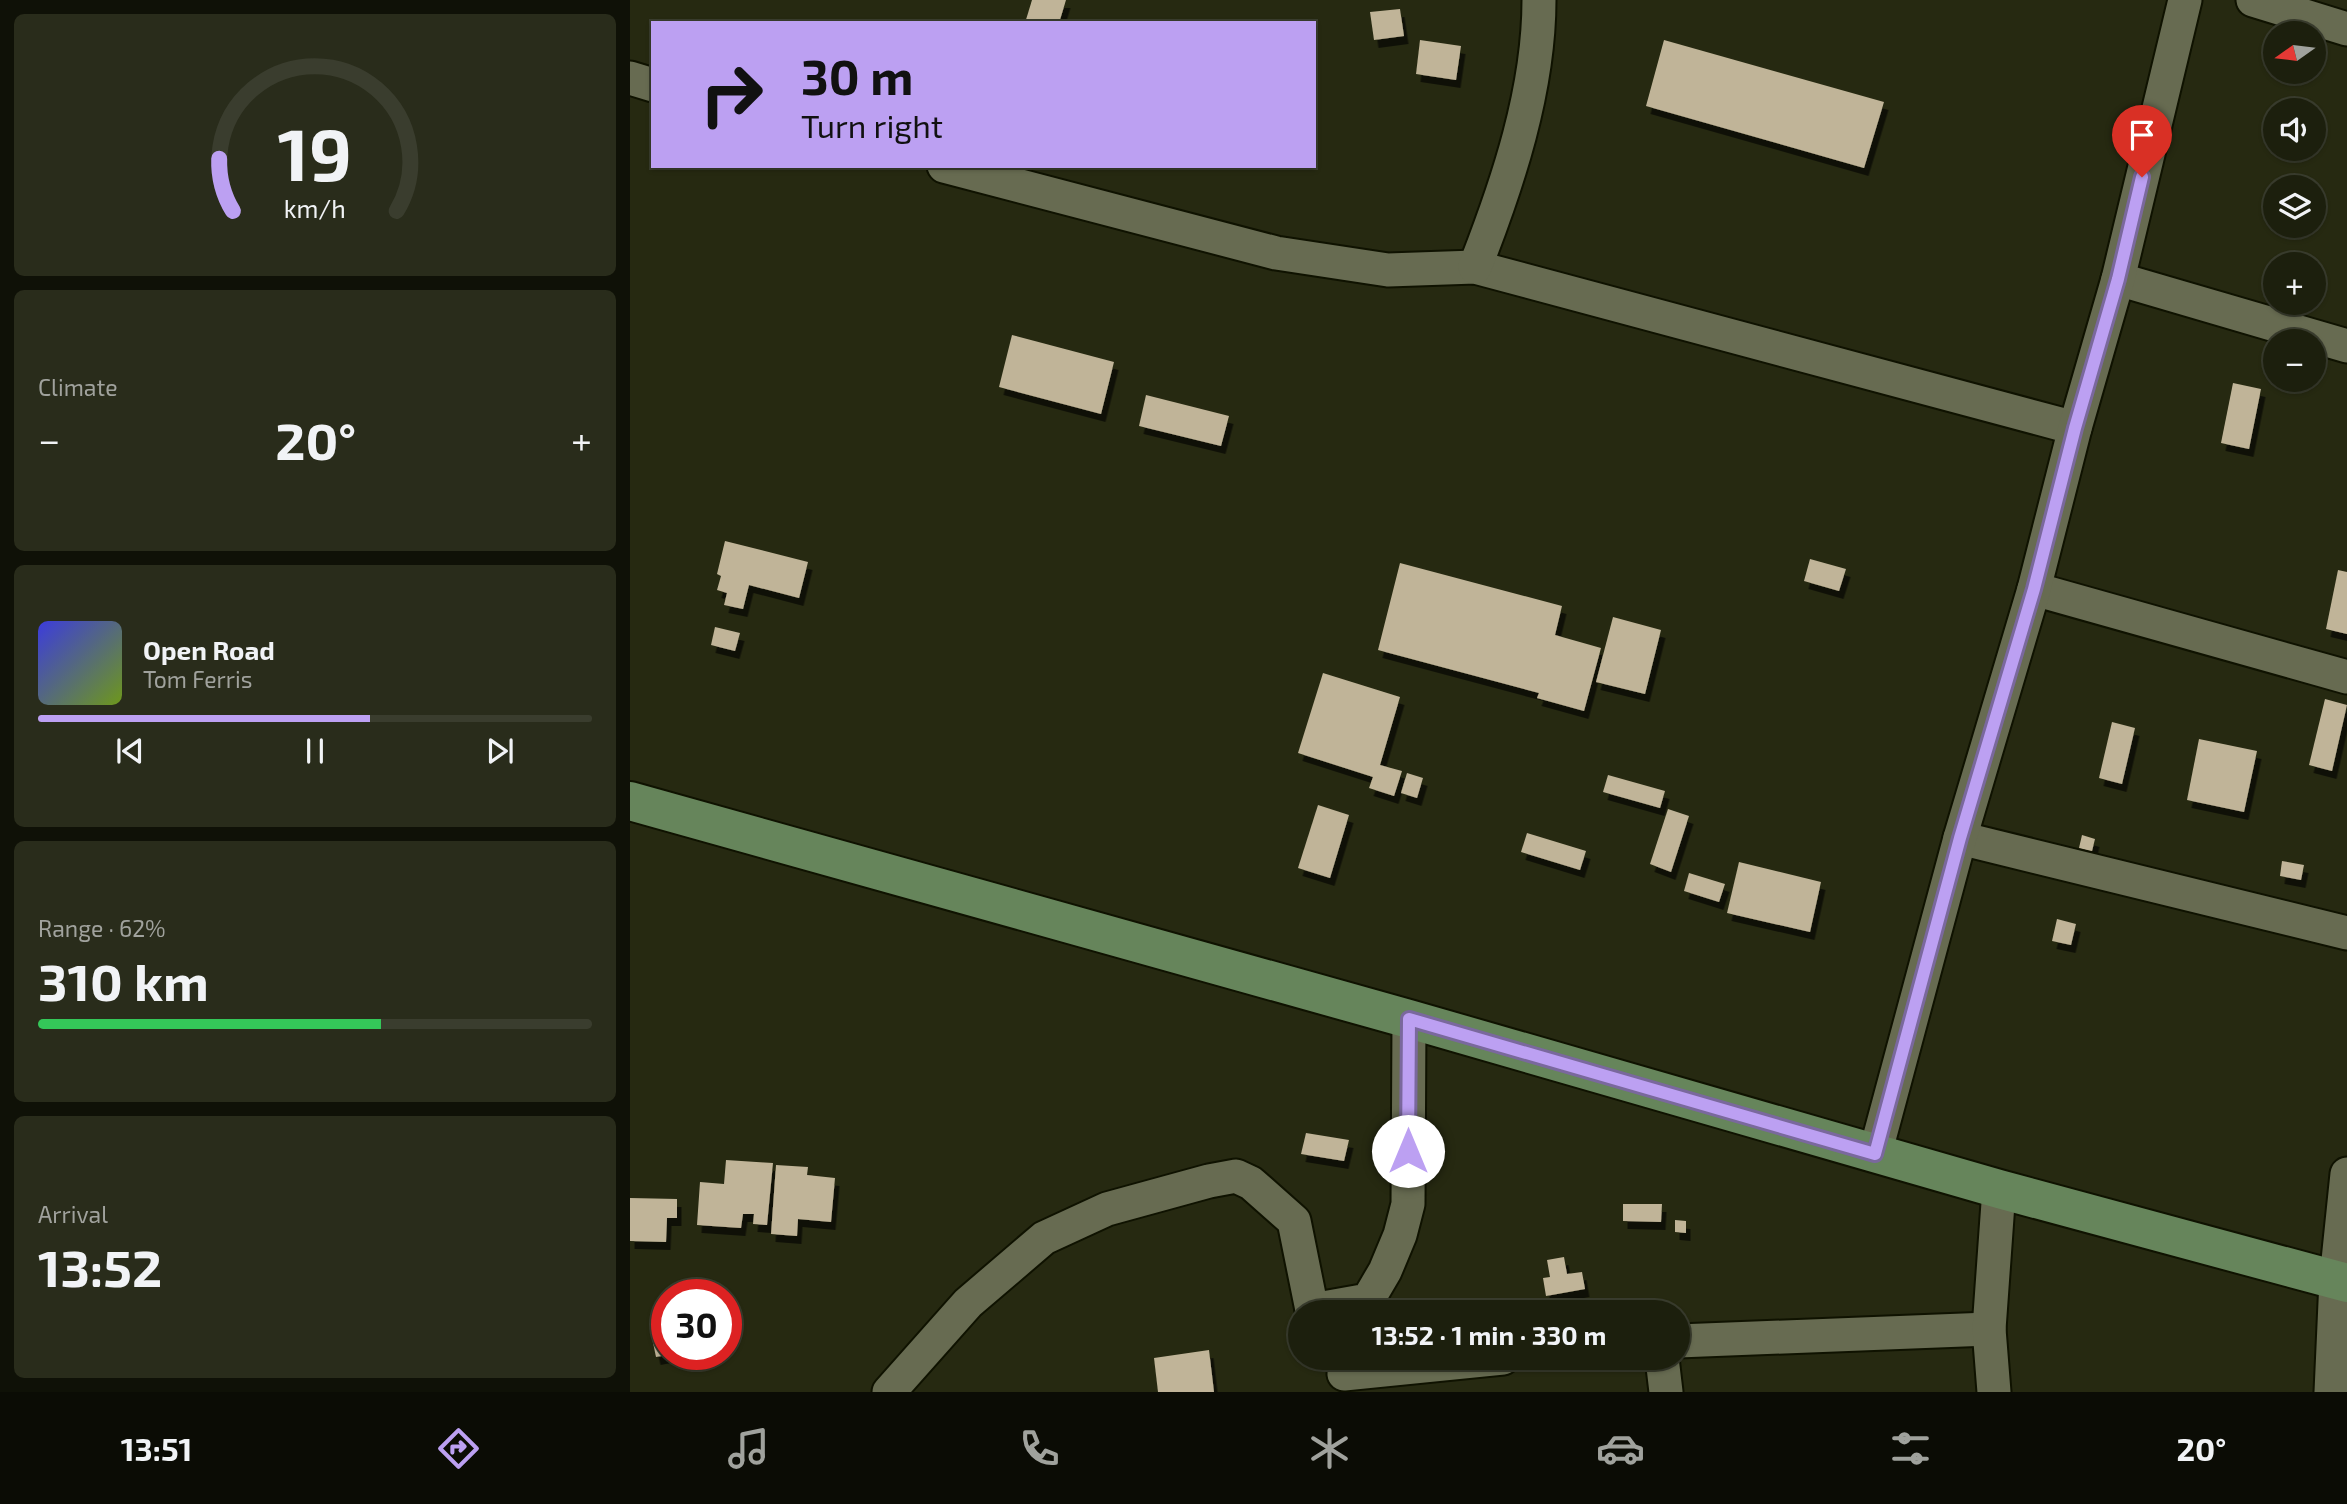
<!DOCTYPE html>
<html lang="en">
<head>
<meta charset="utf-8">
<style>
  :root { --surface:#1c1f0d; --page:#292c1b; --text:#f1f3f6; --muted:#a0a29d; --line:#3a3d2e; --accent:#bca0f2 }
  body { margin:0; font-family:"Exo 2",sans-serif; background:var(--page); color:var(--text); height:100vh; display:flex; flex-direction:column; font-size:26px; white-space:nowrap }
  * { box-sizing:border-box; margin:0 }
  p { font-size:23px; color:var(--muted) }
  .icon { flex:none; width:38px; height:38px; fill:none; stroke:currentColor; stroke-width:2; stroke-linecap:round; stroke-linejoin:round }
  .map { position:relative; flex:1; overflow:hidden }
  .panel { display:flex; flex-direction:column; gap:14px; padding:14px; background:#0f1107; width:630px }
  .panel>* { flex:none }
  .hud { position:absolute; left:21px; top:21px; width:665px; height:147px; border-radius:0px; box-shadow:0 2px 5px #0004,0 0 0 2px var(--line); background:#bca0f2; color:#111; overflow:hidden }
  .needle { width:46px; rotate:256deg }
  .fabs { position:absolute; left:1633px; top:21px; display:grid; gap:14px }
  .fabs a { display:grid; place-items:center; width:63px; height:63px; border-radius:50%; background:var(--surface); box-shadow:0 2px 5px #0004,0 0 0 2px var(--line); font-size:35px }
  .speed { position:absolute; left:21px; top:1279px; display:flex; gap:14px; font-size:35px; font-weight:700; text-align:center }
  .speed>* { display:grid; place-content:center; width:91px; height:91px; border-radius:50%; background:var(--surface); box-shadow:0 2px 5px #0004,0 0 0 2px var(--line); line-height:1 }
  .speed .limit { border:10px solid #d22; background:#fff; color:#111 }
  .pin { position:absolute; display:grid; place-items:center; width:60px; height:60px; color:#fff; margin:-72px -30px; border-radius:50% 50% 50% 0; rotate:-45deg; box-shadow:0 0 7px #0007 }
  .pin .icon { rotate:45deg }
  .me { position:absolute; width:77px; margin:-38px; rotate:0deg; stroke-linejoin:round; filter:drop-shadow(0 0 5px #0008) }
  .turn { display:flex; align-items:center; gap:24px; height:147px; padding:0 35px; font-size:32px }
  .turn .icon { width:91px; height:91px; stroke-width:2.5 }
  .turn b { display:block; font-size:49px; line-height:60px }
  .big { font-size:52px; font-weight:700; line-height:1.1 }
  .panel .tile { flex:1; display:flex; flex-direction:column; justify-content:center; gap:10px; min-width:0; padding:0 24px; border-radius:10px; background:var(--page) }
  .panel .dial { align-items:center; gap:0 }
  .dial svg { height:182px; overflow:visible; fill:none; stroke:var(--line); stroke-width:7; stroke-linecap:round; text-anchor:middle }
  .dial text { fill:var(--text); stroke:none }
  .song { display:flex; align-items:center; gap:21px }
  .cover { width:84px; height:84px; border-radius:10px; background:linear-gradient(135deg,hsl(240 70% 55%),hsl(80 70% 35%)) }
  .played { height:7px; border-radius:4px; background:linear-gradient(90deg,var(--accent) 60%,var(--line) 60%) }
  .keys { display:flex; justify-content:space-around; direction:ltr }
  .heat { display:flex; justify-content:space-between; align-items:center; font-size:38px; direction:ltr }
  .charge { height:10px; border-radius:5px; background:linear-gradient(90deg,#34c759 62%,var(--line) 0) }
  .trip { position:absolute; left:658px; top:1300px; width:402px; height:70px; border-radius:35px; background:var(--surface); box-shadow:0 2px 5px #0004,0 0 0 2px var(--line); font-weight:700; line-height:70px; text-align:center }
  .menu { display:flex; height:112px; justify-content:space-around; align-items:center; background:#0b0c05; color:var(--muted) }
  .menu .icon { width:49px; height:49px }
  .menu .current { color:var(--accent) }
  .menu b { font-size:32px; color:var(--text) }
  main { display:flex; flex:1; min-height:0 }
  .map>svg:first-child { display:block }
</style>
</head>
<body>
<main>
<section class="panel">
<div class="tile dial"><svg viewBox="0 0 100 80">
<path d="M14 69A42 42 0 1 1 86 69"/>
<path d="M14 69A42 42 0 0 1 8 46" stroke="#bca0f2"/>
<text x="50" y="56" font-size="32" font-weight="700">19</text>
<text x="50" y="72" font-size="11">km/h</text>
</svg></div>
<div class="tile"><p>Climate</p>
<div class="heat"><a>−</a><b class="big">20°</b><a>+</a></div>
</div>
<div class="tile">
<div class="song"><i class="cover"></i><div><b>Open Road</b><p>Tom Ferris</p></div></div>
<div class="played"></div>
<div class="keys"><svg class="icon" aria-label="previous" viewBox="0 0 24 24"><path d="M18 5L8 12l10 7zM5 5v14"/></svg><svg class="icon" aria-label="pause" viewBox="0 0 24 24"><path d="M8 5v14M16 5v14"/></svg><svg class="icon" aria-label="next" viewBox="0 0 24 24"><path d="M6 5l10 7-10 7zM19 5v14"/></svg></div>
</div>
<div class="tile"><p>Range · 62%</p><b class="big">310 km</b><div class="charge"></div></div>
<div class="tile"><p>Arrival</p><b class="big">13:52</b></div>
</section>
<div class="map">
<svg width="1717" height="1392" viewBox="0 0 1717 1392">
  <defs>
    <filter id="shadow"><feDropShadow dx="4.5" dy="8" stdDeviation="0" flood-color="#0009"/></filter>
  </defs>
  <rect width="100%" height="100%" fill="#262911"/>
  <g fill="#c0b498" filter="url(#shadow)">
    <path d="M402,0H436L429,23H395Z"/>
    <path d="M770,9L774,36L744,40L740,12Z"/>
    <path d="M790,40L831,46L826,80L786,74Z"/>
    <path d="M1034,40L1254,102L1234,168L1016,106Z"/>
    <path d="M382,335L484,362L471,414L369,387Z"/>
    <path d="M1603,383L1631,389L1619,449L1591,443Z"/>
    <path d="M516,395L599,416L591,446L509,426Z"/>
    <path d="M95,541L178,562L169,598L119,585L113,609L94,605L97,593L87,590L91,576L87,574Z"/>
    <path d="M1180,559L1216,569L1209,591L1174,581Z"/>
    <path d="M770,563L932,606L925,635L971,648L954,711L907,698L909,693L748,650Z"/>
    <path d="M1708,570L1717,572V634L1696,629Z"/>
    <path d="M983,617L1031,630L1015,694L966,682Z"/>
    <path d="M85,627L110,633L105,651L81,645Z"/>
    <path d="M693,673L770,697L750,765L772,771L764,796L739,788L743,777L668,753Z"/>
    <path d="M1695,699L1717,705L1702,771L1679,765Z"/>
    <path d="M1482,722L1505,728L1492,784L1469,778Z"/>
    <path d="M1569,739L1627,751L1614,812L1557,800Z"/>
    <path d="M777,773L793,778L787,798L771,793Z"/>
    <path d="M978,775L1035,791L1030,808L973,792Z"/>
    <path d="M688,805L719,815L700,878L668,868Z"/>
    <path d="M1038,809L1059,816L1041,872L1020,864Z"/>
    <path d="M897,833L956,851L950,870L891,852Z"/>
    <path d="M1452,835L1465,839L1462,851L1449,848Z"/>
    <path d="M1652,861L1674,865L1671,880L1650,876Z"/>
    <path d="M1109,862L1191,882L1180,932L1097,913Z"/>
    <path d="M1059,873L1095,884L1089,902L1054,891Z"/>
    <path d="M1427,919L1446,924L1441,945L1422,941Z"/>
    <path d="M676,1133L719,1140L714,1161L671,1154Z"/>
    <path d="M96,1160L143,1163L137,1225L123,1224L124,1214H113L111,1228L67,1225L70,1182L94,1184Z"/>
    <path d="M146,1165L178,1167L177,1175L205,1178L201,1222L168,1219L167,1236L141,1234Z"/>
    <path d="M0,1198L47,1199V1218H37L36,1242L0,1241Z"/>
    <path d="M993,1204H1032L1031,1222L993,1221Z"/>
    <path d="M1045,1220L1056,1221V1233L1045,1232Z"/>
    <path d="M934,1257L937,1274L952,1272L955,1289L916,1296L913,1278L920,1277L917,1260Z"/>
    <rect x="753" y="1300" width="20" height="12"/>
    <path d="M37,1325V1355L26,1357L20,1328Z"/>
    <path d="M579,1350L584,1392H528L524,1358Z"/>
  </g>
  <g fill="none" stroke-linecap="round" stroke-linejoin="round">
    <defs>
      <g id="minor">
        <path d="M1623,0L1717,29"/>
        <path d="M0,78L23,85"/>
        <path d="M314,166L646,253L758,270L845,267L1445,428"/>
        <path d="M845,267C878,183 909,90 909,0"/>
        <path d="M1488,279L1717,346"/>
        <path d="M1404,589L1717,677"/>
        <path d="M1330,838L1717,933"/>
        <path d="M1245,1154L1330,838L1404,589L1445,428L1488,279L1555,0"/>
        <path d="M684,1312L682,1310L738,1300L755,1271L770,1235L778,1204L779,1019"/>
        <path d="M1048,1341L1359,1329"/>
        <path d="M1032,1358L1036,1392"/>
        <path d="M714,1374L873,1358"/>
        <path d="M259,1392L338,1303L414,1238L477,1209L579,1181L606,1176L621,1183L664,1221L682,1310"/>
        <path d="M1364,1392L1359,1329L1369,1189"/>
        <path d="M1701,1392L1706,1280L1717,1174"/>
      </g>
      <path id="major" d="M0,801L779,1019L1369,1189L1717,1283"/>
    </defs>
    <use href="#minor" stroke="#0f1200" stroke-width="37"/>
    <use href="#major" stroke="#0f1200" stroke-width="42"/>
    <use href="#minor" stroke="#676b51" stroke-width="33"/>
    <use href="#major" stroke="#66855b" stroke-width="38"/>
  </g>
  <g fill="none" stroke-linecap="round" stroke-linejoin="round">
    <defs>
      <path id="route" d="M778,1151L779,1019L1245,1154L1330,838L1404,589L1445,428L1488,279L1512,177"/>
    </defs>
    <use href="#route" stroke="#7a689d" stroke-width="18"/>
    <use href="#route" stroke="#bca0f2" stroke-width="12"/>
  </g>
</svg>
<div class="fabs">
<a><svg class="needle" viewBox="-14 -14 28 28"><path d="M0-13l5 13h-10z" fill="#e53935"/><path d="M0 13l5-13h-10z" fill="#a0a29d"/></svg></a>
<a><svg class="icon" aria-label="sound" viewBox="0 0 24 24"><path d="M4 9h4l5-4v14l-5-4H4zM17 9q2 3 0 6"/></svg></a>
<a><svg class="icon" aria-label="layers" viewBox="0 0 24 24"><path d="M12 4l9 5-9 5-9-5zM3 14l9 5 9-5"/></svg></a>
<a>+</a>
<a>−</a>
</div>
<div class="speed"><div class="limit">30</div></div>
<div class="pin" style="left:1512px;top:177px;background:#d93025"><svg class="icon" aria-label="arrive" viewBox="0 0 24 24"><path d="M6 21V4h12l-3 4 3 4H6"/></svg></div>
<svg class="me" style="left:778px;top:1151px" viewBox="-20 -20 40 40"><circle r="19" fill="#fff"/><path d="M0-13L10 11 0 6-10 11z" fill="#bca0f2"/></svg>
<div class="trip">13:52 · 1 min · 330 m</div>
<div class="hud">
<div class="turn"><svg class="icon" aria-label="right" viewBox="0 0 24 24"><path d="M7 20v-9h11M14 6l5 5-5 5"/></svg><div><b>30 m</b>Turn right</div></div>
</div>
</div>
</main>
<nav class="menu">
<b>13:51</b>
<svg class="icon current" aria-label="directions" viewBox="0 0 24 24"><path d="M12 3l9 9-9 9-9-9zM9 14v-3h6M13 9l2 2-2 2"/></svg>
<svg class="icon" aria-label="music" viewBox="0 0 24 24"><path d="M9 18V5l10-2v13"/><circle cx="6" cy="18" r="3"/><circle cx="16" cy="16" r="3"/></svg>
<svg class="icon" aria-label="phone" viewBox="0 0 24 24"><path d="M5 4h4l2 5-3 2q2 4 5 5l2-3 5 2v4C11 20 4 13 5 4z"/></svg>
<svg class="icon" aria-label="climate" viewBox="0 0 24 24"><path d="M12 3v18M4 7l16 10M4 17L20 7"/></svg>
<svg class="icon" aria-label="car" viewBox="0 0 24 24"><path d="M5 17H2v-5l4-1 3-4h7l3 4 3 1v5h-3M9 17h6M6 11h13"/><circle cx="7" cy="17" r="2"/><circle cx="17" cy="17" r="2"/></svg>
<svg class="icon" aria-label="filters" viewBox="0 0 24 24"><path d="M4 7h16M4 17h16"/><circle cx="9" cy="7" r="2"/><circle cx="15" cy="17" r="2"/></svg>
<b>20°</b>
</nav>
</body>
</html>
